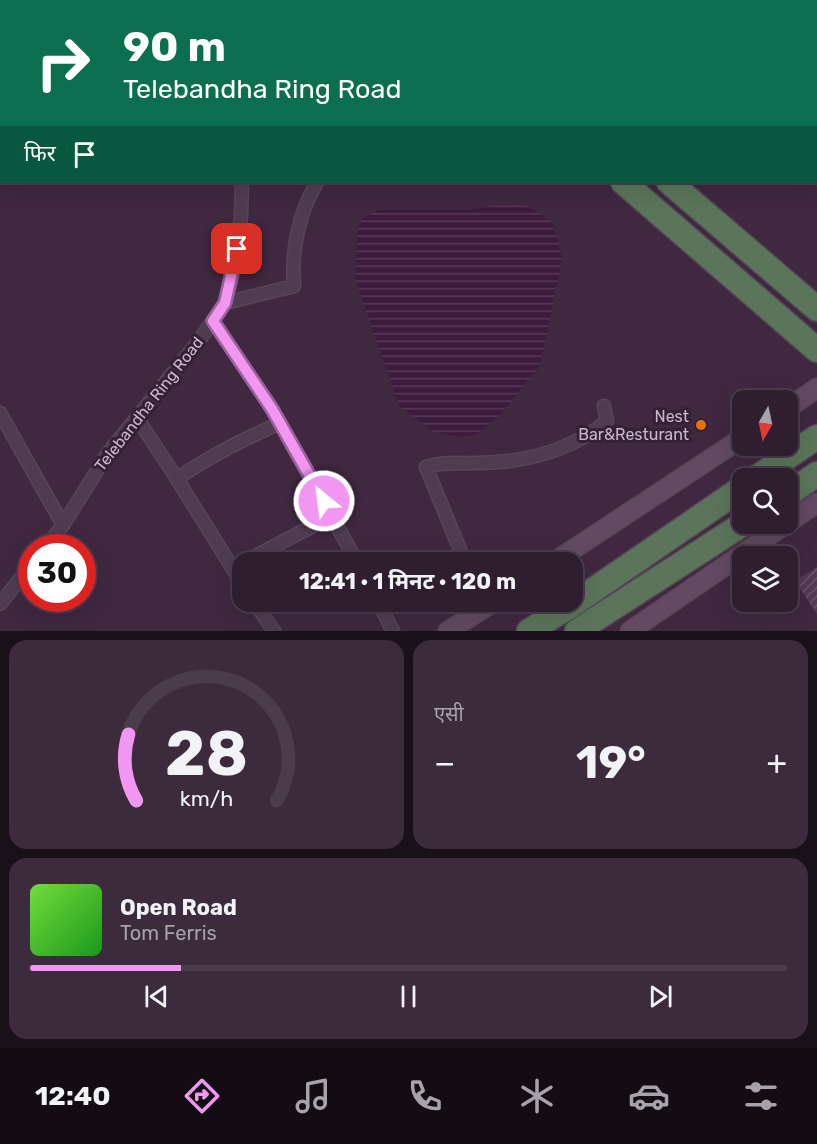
<!DOCTYPE html>
<html lang="hi">
<head>
<meta charset="utf-8">
<style>
  :root { --surface:#2f1e30; --page:#3b2b3c; --text:#f1f3f6; --muted:#a7a2ab; --line:#4a3c4c; --accent:#f196f1 }
  body { margin:0; font-family:Rubik,"Noto Sans Devanagari",sans-serif; background:var(--page); color:var(--text); height:100vh; display:flex; flex-direction:column; font-size:22px; white-space:nowrap }
  * { box-sizing:border-box; margin:0 }
  p { font-size:20px; color:var(--muted) }
  .icon { flex:none; width:33px; height:33px; fill:none; stroke:currentColor; stroke-width:2; stroke-linecap:round; stroke-linejoin:round }
  .map { position:relative; height:631px; overflow:hidden }
  .panel { display:flex; flex-direction:column; gap:9px; padding:9px; background:#1a101a; flex:1 }
  .panel>* { flex:none }
  .banner { position:absolute; left:0px; top:0px; width:818px; height:183px; box-shadow:0 6px 24px #0002,0 0 0 2px var(--line); background:#0b6e4f; color:#fff; overflow:hidden }
  .needle { width:39px; rotate:189deg }
  .tools { position:absolute; left:732px; top:390px; display:grid; gap:12px }
  .tools a { display:grid; place-items:center; width:66px; height:66px; border-radius:12px; background:var(--surface); box-shadow:0 6px 24px #0002,0 0 0 2px var(--line); font-size:30px }
  .speed { position:absolute; left:18px; top:534px; display:flex; gap:12px; font-size:30px; font-weight:700; text-align:center }
  .speed>* { display:grid; place-content:center; width:78px; height:78px; border-radius:50%; background:var(--surface); box-shadow:0 6px 24px #0002,0 0 0 2px var(--line); line-height:1 }
  .speed .limit { border:9px solid #d22; background:#fff; color:#111 }
  .pin { position:absolute; display:grid; place-items:center; width:51px; height:51px; color:#fff; margin:-26px; border-radius:12px; box-shadow:0 3px 9px #0006 }
  .me { position:absolute; width:66px; margin:-33px; rotate:331deg; stroke-linejoin:round; filter:drop-shadow(0 0 4px #0008) }
  .turn { display:flex; align-items:center; gap:21px; height:126px; padding:0 24px; font-size:27px }
  .turn .icon { width:78px; height:78px; stroke-width:2.5 }
  .turn b { display:block; font-size:42px; line-height:51px }
  .then { display:flex; align-items:center; height:57px; padding:0 24px; background:#0003; gap:12px; font-size:22px }
  .big { font-size:45px; font-weight:700; line-height:1.1 }
  .panel .widget { flex:1; display:flex; flex-direction:column; justify-content:center; gap:9px; min-width:0; padding:0 21px; border-radius:18px; background:var(--page) }
  .panel .dial { align-items:center; gap:0 }
  .dial svg { height:156px; overflow:visible; fill:none; stroke:var(--line); stroke-width:7; stroke-linecap:round; text-anchor:middle }
  .dial text { fill:var(--text); stroke:none }
  .song { display:flex; align-items:center; gap:18px }
  .cover { width:72px; height:72px; border-radius:9px; background:linear-gradient(135deg,hsl(100 70% 55%),hsl(120 70% 35%)) }
  .played { height:6px; border-radius:3px; background:linear-gradient(90deg,var(--accent) 20%,var(--line) 20%) }
  .keys { display:flex; justify-content:space-around; direction:ltr }
  .heat { display:flex; justify-content:space-between; align-items:center; font-size:33px; direction:ltr }
  .panel .tiles { flex:1; display:grid; gap:9px; grid-template-columns:1fr 1fr }
  .widget:last-child { grid-column:span 2 }
  .trip { position:absolute; left:232px; top:552px; width:351px; height:60px; border-radius:18px; background:var(--surface); box-shadow:0 6px 24px #0002,0 0 0 2px var(--line); font-weight:700; line-height:60px; text-align:center }
  .tabs { display:flex; height:96px; justify-content:space-around; align-items:center; background:#130c13; color:var(--muted) }
  .tabs .icon { width:42px; height:42px }
  .tabs .on { color:var(--accent) }
  .tabs b { font-size:27px; color:var(--text) }
  .map>svg:first-child { display:block }
</style>
</head>
<body>
<div class="map">
<svg width="817" height="631" viewBox="0 0 817 631">
  <defs>
    <pattern id="water-rules" width="6" height="5" patternUnits="userSpaceOnUse" patternTransform="scale(1.5)"><rect width="6" height="5" fill="#3c1b3d"/><path d="M0 2.5h6" fill="none" stroke="#573a58"/></pattern>
    <pattern id="building-hatch" width="6" height="6" patternUnits="userSpaceOnUse" patternTransform="scale(1.5)"><rect width="6" height="6" fill="#543a55"/><path d="M-1 1l2-2M0 6l6-6M5 7l2-2" fill="none" stroke="#6b546c"/></pattern>
  </defs>
  <rect width="100%" height="100%" fill="#3f2840"/>
  <path fill="url(#water-rules)" d="M503,204L529,206L553,223L562,258L540,366L498,417L477,434L460,437L434,432L399,406L355,278L358,226L363,218L379,210H467Z"/>
  <path fill="url(#building-hatch)" d="M817,567V614L795,581Z"/>
  <g fill="none" stroke-linecap="round" stroke-linejoin="round">
    <defs>
      <g id="street">
        <path d="M295,2L296,0"/>
        <path d="M536,2L537,0"/>
        <path d="M664,2L665,0"/>
        <path d="M225,303L294,286C291,250 299,213 317,182"/>
        <path d="M213,321L272,409L357,562"/>
        <path d="M0,413L63,525"/>
        <path d="M137,418L177,479L243,585"/>
        <path d="M177,479C209,456 245,439 280,423"/>
        <path d="M45,548L63,525L108,453L198,342L225,303L235,266L241,216L242,182"/>
        <path d="M244,562L332,516"/>
        <path d="M465,562L426,467C443,461 459,464 476,463C523,463 570,451 607,421L604,406"/>
        <path d="M254,602L274,631"/>
        <path d="M378,602L393,631"/>
        <path d="M0,604L32,564"/>
      </g>
      <g id="secondary">
        <path d="M788,408L817,388"/>
        <path d="M554,562L742,438"/>
        <path d="M448,631L494,602"/>
        <path d="M630,631L817,503"/>
      </g>
      <g id="highway">
        <path d="M411,0L413,2"/>
        <path d="M458,0L460,2"/>
        <path d="M623,182L817,350"/>
        <path d="M669,182L817,309"/>
        <path d="M756,478L817,437"/>
        <path d="M788,494L817,474"/>
        <path d="M529,631L570,606L742,488"/>
        <path d="M577,631L743,524"/>
      </g>
    </defs>
    <use href="#street" stroke="#584559" stroke-width="15"/>
    <use href="#secondary" stroke="#584559" stroke-width="21"/>
    <use href="#highway" stroke="#574457" stroke-width="27"/>
    <use href="#street" stroke="#4f3c50" stroke-width="12"/>
    <use href="#secondary" stroke="#624a62" stroke-width="18"/>
    <use href="#highway" stroke="#5a7559" stroke-width="24"/>
  </g>
  <g fill="none" stroke-linecap="round" stroke-linejoin="round">
    <defs>
      <path id="route" d="M237,249L225,303L213,321L272,409L324,501"/>
    </defs>
    <use href="#route" stroke="#9d629d" stroke-width="15"/>
    <use href="#route" stroke="#f196f1" stroke-width="10"/>
  </g>
  <circle fill="#e8710a" stroke="#342135" stroke-width="2" cx="701" cy="425" r="6"/>
  <g text-anchor="middle" dominant-baseline="central" stroke-width="6" stroke-linejoin="round" paint-order="stroke">
    <g font-size="16" fill="#cab8ca" stroke="#342135">
      <text transform="translate(149 404) rotate(-52)">Telebandha Ring Road</text>
    </g>
    <g font-size="16" fill="#cab8ca" stroke="#342135" text-anchor="end">
      <text x="689" y="416">Nest<tspan x="689" dy="18">Bar&amp;Resturant</tspan></text>
    </g>
  </g>
</svg>
<div class="tools">
<a><svg class="needle" viewBox="-14 -14 28 28"><path d="M0-13l5 13h-10z" fill="#e53935"/><path d="M0 13l5-13h-10z" fill="#a7a2ab"/></svg></a>
<a><svg class="icon" aria-label="search" viewBox="0 0 24 24"><circle cx="10" cy="10" r="6"/><path d="M15 15l6 6"/></svg></a>
<a><svg class="icon" aria-label="layers" viewBox="0 0 24 24"><path d="M12 4l9 5-9 5-9-5zM3 14l9 5 9-5"/></svg></a>
</div>
<div class="speed"><div class="limit">30</div></div>
<div class="pin" style="left:237px;top:249px;background:#d93025"><svg class="icon" aria-label="arrive" viewBox="0 0 24 24"><path d="M6 21V4h12l-3 4 3 4H6"/></svg></div>
<svg class="me" style="left:324px;top:501px" viewBox="-20 -20 40 40"><circle r="17" fill="#f196f1" stroke="#fff" stroke-width="3"/><path d="M0-11L8 9 0 5-8 9z" fill="#fff"/></svg>
<div class="trip">12:41 · 1 मिनट · 120 m</div>
<div class="banner">
<div class="turn"><svg class="icon" aria-label="right" viewBox="0 0 24 24"><path d="M7 20v-9h11M14 6l5 5-5 5"/></svg><div><b>90 m</b>Telebandha Ring Road</div></div>
<div class="then">फिर<svg class="icon" aria-label="arrive" viewBox="0 0 24 24"><path d="M6 21V4h12l-3 4 3 4H6"/></svg></div>
</div>
</div>
<section class="panel">
<div class="tiles">
<div class="widget dial"><svg viewBox="0 0 100 80">
<path d="M14 69A42 42 0 1 1 86 69"/>
<path d="M14 69A42 42 0 0 1 10 35" stroke="#f196f1"/>
<text x="50" y="56" font-size="32" font-weight="700">28</text>
<text x="50" y="72" font-size="11">km/h</text>
</svg></div>
<div class="widget"><p>एसी</p>
<div class="heat"><a>−</a><b class="big">19°</b><a>+</a></div>
</div>
<div class="widget">
<div class="song"><i class="cover"></i><div><b>Open Road</b><p>Tom Ferris</p></div></div>
<div class="played"></div>
<div class="keys"><svg class="icon" aria-label="previous" viewBox="0 0 24 24"><path d="M18 5L8 12l10 7zM5 5v14"/></svg><svg class="icon" aria-label="pause" viewBox="0 0 24 24"><path d="M8 5v14M16 5v14"/></svg><svg class="icon" aria-label="next" viewBox="0 0 24 24"><path d="M6 5l10 7-10 7zM19 5v14"/></svg></div>
</div>
</div>
</section>
<nav class="tabs">
<b>12:40</b>
<svg class="icon on" aria-label="directions" viewBox="0 0 24 24"><path d="M12 3l9 9-9 9-9-9zM9 14v-3h6M13 9l2 2-2 2"/></svg>
<svg class="icon" aria-label="music" viewBox="0 0 24 24"><path d="M9 18V5l10-2v13"/><circle cx="6" cy="18" r="3"/><circle cx="16" cy="16" r="3"/></svg>
<svg class="icon" aria-label="phone" viewBox="0 0 24 24"><path d="M5 4h4l2 5-3 2q2 4 5 5l2-3 5 2v4C11 20 4 13 5 4z"/></svg>
<svg class="icon" aria-label="climate" viewBox="0 0 24 24"><path d="M12 3v18M4 7l16 10M4 17L20 7"/></svg>
<svg class="icon" aria-label="car" viewBox="0 0 24 24"><path d="M5 17H2v-5l4-1 3-4h7l3 4 3 1v5h-3M9 17h6M6 11h13"/><circle cx="7" cy="17" r="2"/><circle cx="17" cy="17" r="2"/></svg>
<svg class="icon" aria-label="filters" viewBox="0 0 24 24"><path d="M4 7h16M4 17h16"/><circle cx="9" cy="7" r="2"/><circle cx="15" cy="17" r="2"/></svg>
</nav>
</body>
</html>
